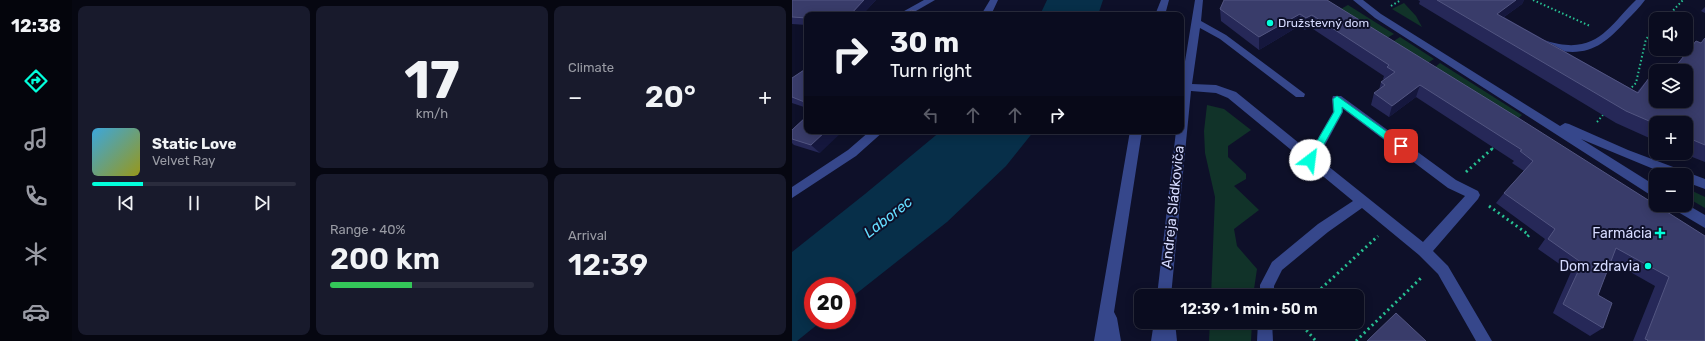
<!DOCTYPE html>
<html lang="en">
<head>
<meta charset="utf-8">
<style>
  :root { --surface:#0a0c1f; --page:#181a2c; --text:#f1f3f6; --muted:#999ba4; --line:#2a2c3d; --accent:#02ffdb }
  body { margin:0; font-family:Rubik,sans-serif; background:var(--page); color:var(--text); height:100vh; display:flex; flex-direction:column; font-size:15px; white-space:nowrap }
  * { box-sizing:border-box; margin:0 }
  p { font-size:13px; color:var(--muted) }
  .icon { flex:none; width:22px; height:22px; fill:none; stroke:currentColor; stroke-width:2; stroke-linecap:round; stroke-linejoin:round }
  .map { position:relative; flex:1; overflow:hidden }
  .drawer { display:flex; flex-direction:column; gap:6px; padding:6px; background:#060711; width:720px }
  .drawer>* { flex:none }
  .top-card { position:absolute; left:12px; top:12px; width:380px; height:122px; border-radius:8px; box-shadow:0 2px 10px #0003,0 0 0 1px var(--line); background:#0a0c1f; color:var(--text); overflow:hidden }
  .controls { position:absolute; left:857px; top:12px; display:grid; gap:8px }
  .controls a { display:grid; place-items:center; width:44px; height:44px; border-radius:8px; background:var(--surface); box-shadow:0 2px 10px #0003,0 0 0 1px var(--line); font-size:20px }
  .speed { position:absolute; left:12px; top:277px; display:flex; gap:8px; font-size:20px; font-weight:700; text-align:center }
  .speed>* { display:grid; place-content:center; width:52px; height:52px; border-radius:50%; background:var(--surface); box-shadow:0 2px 10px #0003,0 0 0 1px var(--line); line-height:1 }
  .speed .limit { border:6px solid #d22; background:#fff; color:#111 }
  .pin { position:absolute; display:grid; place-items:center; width:34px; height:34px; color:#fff; margin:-17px; border-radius:8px; box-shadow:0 2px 6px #0006 }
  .me { position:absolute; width:44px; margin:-22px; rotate:30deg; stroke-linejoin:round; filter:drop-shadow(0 0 3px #0008) }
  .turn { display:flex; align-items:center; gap:14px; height:84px; padding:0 20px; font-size:18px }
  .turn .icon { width:52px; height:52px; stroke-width:2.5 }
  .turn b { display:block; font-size:28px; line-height:34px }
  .lanes { display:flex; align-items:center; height:38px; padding:0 20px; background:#0003; justify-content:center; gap:20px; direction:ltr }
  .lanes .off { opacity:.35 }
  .big { font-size:30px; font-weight:600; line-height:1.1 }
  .drawer .tile { flex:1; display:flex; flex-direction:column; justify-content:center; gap:6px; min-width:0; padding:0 14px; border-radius:8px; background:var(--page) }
  .drawer .dial { align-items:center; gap:0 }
  .dial b { font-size:52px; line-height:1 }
  .song { display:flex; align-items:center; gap:12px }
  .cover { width:48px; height:48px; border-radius:6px; background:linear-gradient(135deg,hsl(200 70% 55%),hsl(60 70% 35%)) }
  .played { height:4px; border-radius:2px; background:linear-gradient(90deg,var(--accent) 25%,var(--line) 25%) }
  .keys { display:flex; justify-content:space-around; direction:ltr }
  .heat { display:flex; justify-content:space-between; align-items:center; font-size:22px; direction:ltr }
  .charge { height:6px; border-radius:3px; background:linear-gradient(90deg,#34c759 40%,var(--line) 0) }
  .drawer .tiles { flex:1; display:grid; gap:6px; grid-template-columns:repeat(3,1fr) }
  .tile:first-child { grid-row:span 2 }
  .trip { position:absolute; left:342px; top:289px; width:230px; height:40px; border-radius:8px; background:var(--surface); box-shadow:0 2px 10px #0003,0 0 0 1px var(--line); font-weight:600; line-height:40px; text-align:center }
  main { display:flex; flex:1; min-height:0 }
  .menu { display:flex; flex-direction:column; width:72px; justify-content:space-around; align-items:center; background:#04050c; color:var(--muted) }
  .menu .icon { width:28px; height:28px }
  .menu .on { color:var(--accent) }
  .menu b { font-size:18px; color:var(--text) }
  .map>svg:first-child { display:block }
</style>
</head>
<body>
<main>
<nav class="menu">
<b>12:38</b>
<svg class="icon on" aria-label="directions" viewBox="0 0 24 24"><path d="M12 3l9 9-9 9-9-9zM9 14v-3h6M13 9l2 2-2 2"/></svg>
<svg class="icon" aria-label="music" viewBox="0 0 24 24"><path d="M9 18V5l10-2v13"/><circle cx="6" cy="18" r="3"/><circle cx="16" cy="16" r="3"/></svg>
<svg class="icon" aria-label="phone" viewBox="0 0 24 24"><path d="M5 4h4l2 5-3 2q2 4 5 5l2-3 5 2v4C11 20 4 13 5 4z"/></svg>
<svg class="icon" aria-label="climate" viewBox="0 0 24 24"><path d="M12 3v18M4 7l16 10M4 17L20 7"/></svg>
<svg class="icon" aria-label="car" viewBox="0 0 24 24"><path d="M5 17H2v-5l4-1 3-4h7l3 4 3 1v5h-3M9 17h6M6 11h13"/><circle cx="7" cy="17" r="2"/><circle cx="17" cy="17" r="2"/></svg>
</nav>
<section class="drawer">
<div class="tiles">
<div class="tile">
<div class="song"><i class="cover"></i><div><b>Static Love</b><p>Velvet Ray</p></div></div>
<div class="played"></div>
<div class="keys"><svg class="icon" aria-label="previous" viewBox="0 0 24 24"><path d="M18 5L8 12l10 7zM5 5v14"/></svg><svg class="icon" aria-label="pause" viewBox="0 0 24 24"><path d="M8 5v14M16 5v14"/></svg><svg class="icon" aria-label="next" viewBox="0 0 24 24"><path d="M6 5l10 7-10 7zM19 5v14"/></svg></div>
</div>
<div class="tile dial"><b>17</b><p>km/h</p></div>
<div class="tile"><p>Climate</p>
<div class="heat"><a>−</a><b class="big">20°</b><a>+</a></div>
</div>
<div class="tile"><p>Range · 40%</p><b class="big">200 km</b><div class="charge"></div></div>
<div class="tile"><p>Arrival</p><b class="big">12:39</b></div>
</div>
</section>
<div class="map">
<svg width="913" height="341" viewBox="0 0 913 341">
  <rect width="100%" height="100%" fill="#0e1029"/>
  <g fill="#113329">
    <path d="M612,3L624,16L630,27L600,9Z"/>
    <path d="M556,5L602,34L593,39L547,10Z"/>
    <path d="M608,37L642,59L634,64L599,43Z"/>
    <path d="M648,63L730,115L723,121L641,69Z"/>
    <path d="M415,105L432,109L459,130L436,146V157L454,174V179L442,186L467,210L442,229L445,246L465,269L461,296H419L423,197L413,153L412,131Z"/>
    <path d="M894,188L913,197V208L894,197Z"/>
    <path d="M418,322H460L459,341H417Z"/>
  </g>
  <g fill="#072f49">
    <path d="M255,0H311L306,15H248Z"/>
    <path d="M149,131H242L214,166L155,222L55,301V286H21V320H31L5,341H0V252L73,194Z"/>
  </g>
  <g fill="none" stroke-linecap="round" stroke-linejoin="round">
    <g stroke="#27c293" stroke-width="2" stroke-dasharray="1.5 2.5" stroke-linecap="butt">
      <path d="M741,0L798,26"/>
      <path d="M599,6L609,0"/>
      <path d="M873,19L891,0"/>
      <path d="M837,90L844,83L854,39L864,29"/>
      <path d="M805,122L811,115"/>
      <path d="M700,149L701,148"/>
    </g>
    <g stroke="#27c293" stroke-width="3" stroke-dasharray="2 3.5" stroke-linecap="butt">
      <path d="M674,172L701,148"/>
      <path d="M697,206L737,235L733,239"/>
      <path d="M521,296L586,236"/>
      <path d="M507,322L524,341"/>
      <path d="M564,341L630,277"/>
    </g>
    <g fill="#36478b" fill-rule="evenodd">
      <path d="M132,0H143L117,15H105Z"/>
      <path d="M198,0H206L199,15H189Z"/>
      <path d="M369,0H377L373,15H363Z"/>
      <path d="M403,0H411L409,21L434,35L513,94L512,97H504L428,39L408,28L400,84L424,85L444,92L518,152L541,112L540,99L541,96H549L664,180L686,191L688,195L686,199L641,251L656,266L700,341H684L646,274L627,255L570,208L536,232L490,270L482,286V296H468V285L480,262L526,224L561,201L436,98L424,93L399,91L379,296H365L384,131H389V86ZM551,109L656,188L673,196L631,242L526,158L551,112Z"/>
      <path d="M561,0H571L589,14L768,126L773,123L777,124L836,150L913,179V189L894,182V175H876L789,139L864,186V197L860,196L583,18Z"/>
      <path d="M844,0H853C848,7 841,14 834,21C813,44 797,57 764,50C757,49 748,47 744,42L749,39C755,41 761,43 767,44C807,51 819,24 844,0Z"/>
      <path d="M78,131H92L64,156L0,198V187L56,150Z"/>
      <path d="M338,131H350L322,312L325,318L329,341H302Z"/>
      <path d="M894,204L913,215V228L881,209L879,205Z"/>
      <path d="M362,322H383L385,341H359Z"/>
      <path d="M466,322H480L481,341H465Z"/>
    </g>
  </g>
  <g fill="#262858">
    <path d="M0,0H84L70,15H15V25L0,24Z"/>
    <path d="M535,0L913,236V341H841L863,286L819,261L806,295L811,328L798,336L761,313L779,272L746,249L753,239L704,203L712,193L732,171L720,163L722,161L624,97L597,117L579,105L582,93L587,90L589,82L592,80L591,79L592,76L518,27L513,30L507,26L467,50L429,21L428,9Z"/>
    <path d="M626,0H732L730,4L712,17L845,92L860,74L864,101L894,71H879L904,41L909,43L913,38V162L890,153H894V123H864V141L824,123L627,4L628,1Z"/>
    <path d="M913,7V13L909,11Z"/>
    <path d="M15,68V108L0,103V78Z"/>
    <path d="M15,116L28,153L2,145L0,143V130Z"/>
  </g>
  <g fill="#15173d">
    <path d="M72,0H84L70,15H58Z"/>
    <path d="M724,0H732L730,4L699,26L705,14Z"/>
    <path d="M508,14L507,26L467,50V37Z"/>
    <path d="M520,15L518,27L513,30L514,18Z"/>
    <path d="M628,85L624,97L597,117L600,106Z"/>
    <path d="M34,131H51L28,153L19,145Z"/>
  </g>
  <g fill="#393c6a" stroke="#525581">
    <path d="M0,0H72L58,15H15V18L0,17Z"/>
    <path d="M432,0H535L728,119L913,236V341H855L856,340L853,339L877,277L824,248L806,295L820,303L811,328L771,304L790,263L756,239L763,229L712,193L741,161L728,151L730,150L628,85L600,106L582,93L593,85L589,82L603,72L595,67L597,65L520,15L514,18L508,14L467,37L428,9Z"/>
    <path d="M645,0H724L705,14L846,93L860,74L864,76V101H894V71H880L904,41L909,43L913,38V145L894,137V123H864V124L834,111Z"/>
    <path d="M119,10L138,15H113Z"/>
    <path d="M15,68V103L0,97V78Z"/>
    <path d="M15,116V131H34L19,145L0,139V130Z"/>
    <path d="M604,313L634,341H575Z"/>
  </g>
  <path fill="#02ffdb" stroke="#01a68e" d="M545,96L612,144L614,146L612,149H606L550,107V112L522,162H515L514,160L542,112L541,99Z"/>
  <g fill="#02ffdb" stroke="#0e1029" stroke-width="1.5">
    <circle cx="478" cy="23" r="4"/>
    <path d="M866 227h4v4h4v4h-4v4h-4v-4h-4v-4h4z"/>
    <circle cx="856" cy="266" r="4"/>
  </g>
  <g text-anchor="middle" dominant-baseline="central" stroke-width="4" stroke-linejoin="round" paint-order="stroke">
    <g font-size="12" fill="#d6dbff" stroke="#0e1029" text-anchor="start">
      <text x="486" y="23">Družstevný dom</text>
    </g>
    <g font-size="14" fill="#d6dbff" stroke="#0e1029">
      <text transform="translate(381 207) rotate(-84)">Andreja Sládkoviča</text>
    </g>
    <g font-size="14" fill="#d6dbff" stroke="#0e1029" text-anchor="end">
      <text x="860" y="233">Farmácia</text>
      <text x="848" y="266">Dom zdravia</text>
    </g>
    <g font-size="15" font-style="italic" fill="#64ddff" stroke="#0e1029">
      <text transform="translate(96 217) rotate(-38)">Laborec</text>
    </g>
  </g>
</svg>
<div class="controls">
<a><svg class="icon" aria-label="sound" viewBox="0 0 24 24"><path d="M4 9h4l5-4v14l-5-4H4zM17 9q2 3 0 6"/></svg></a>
<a><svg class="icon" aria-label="layers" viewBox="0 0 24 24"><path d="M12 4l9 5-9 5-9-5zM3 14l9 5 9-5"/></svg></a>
<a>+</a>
<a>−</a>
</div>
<div class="speed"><div class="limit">20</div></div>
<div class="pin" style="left:609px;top:146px;background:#d93025"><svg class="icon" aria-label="arrive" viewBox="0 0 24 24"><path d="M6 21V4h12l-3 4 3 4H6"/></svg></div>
<svg class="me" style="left:518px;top:160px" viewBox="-20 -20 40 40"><circle r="19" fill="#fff"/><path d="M0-13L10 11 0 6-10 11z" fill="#02ffdb"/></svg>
<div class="trip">12:39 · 1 min · 50 m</div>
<div class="top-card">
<div class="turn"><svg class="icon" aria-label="right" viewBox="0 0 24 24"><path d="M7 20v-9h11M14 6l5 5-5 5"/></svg><div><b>30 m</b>Turn right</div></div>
<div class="lanes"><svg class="icon off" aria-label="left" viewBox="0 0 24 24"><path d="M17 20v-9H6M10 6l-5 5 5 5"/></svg><svg class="icon off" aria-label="ahead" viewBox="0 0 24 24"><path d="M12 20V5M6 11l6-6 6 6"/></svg><svg class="icon off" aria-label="ahead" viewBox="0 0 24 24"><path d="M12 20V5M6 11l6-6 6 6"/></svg><svg class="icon" aria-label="right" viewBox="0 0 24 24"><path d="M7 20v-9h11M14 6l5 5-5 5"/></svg></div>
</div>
</div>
</main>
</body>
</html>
